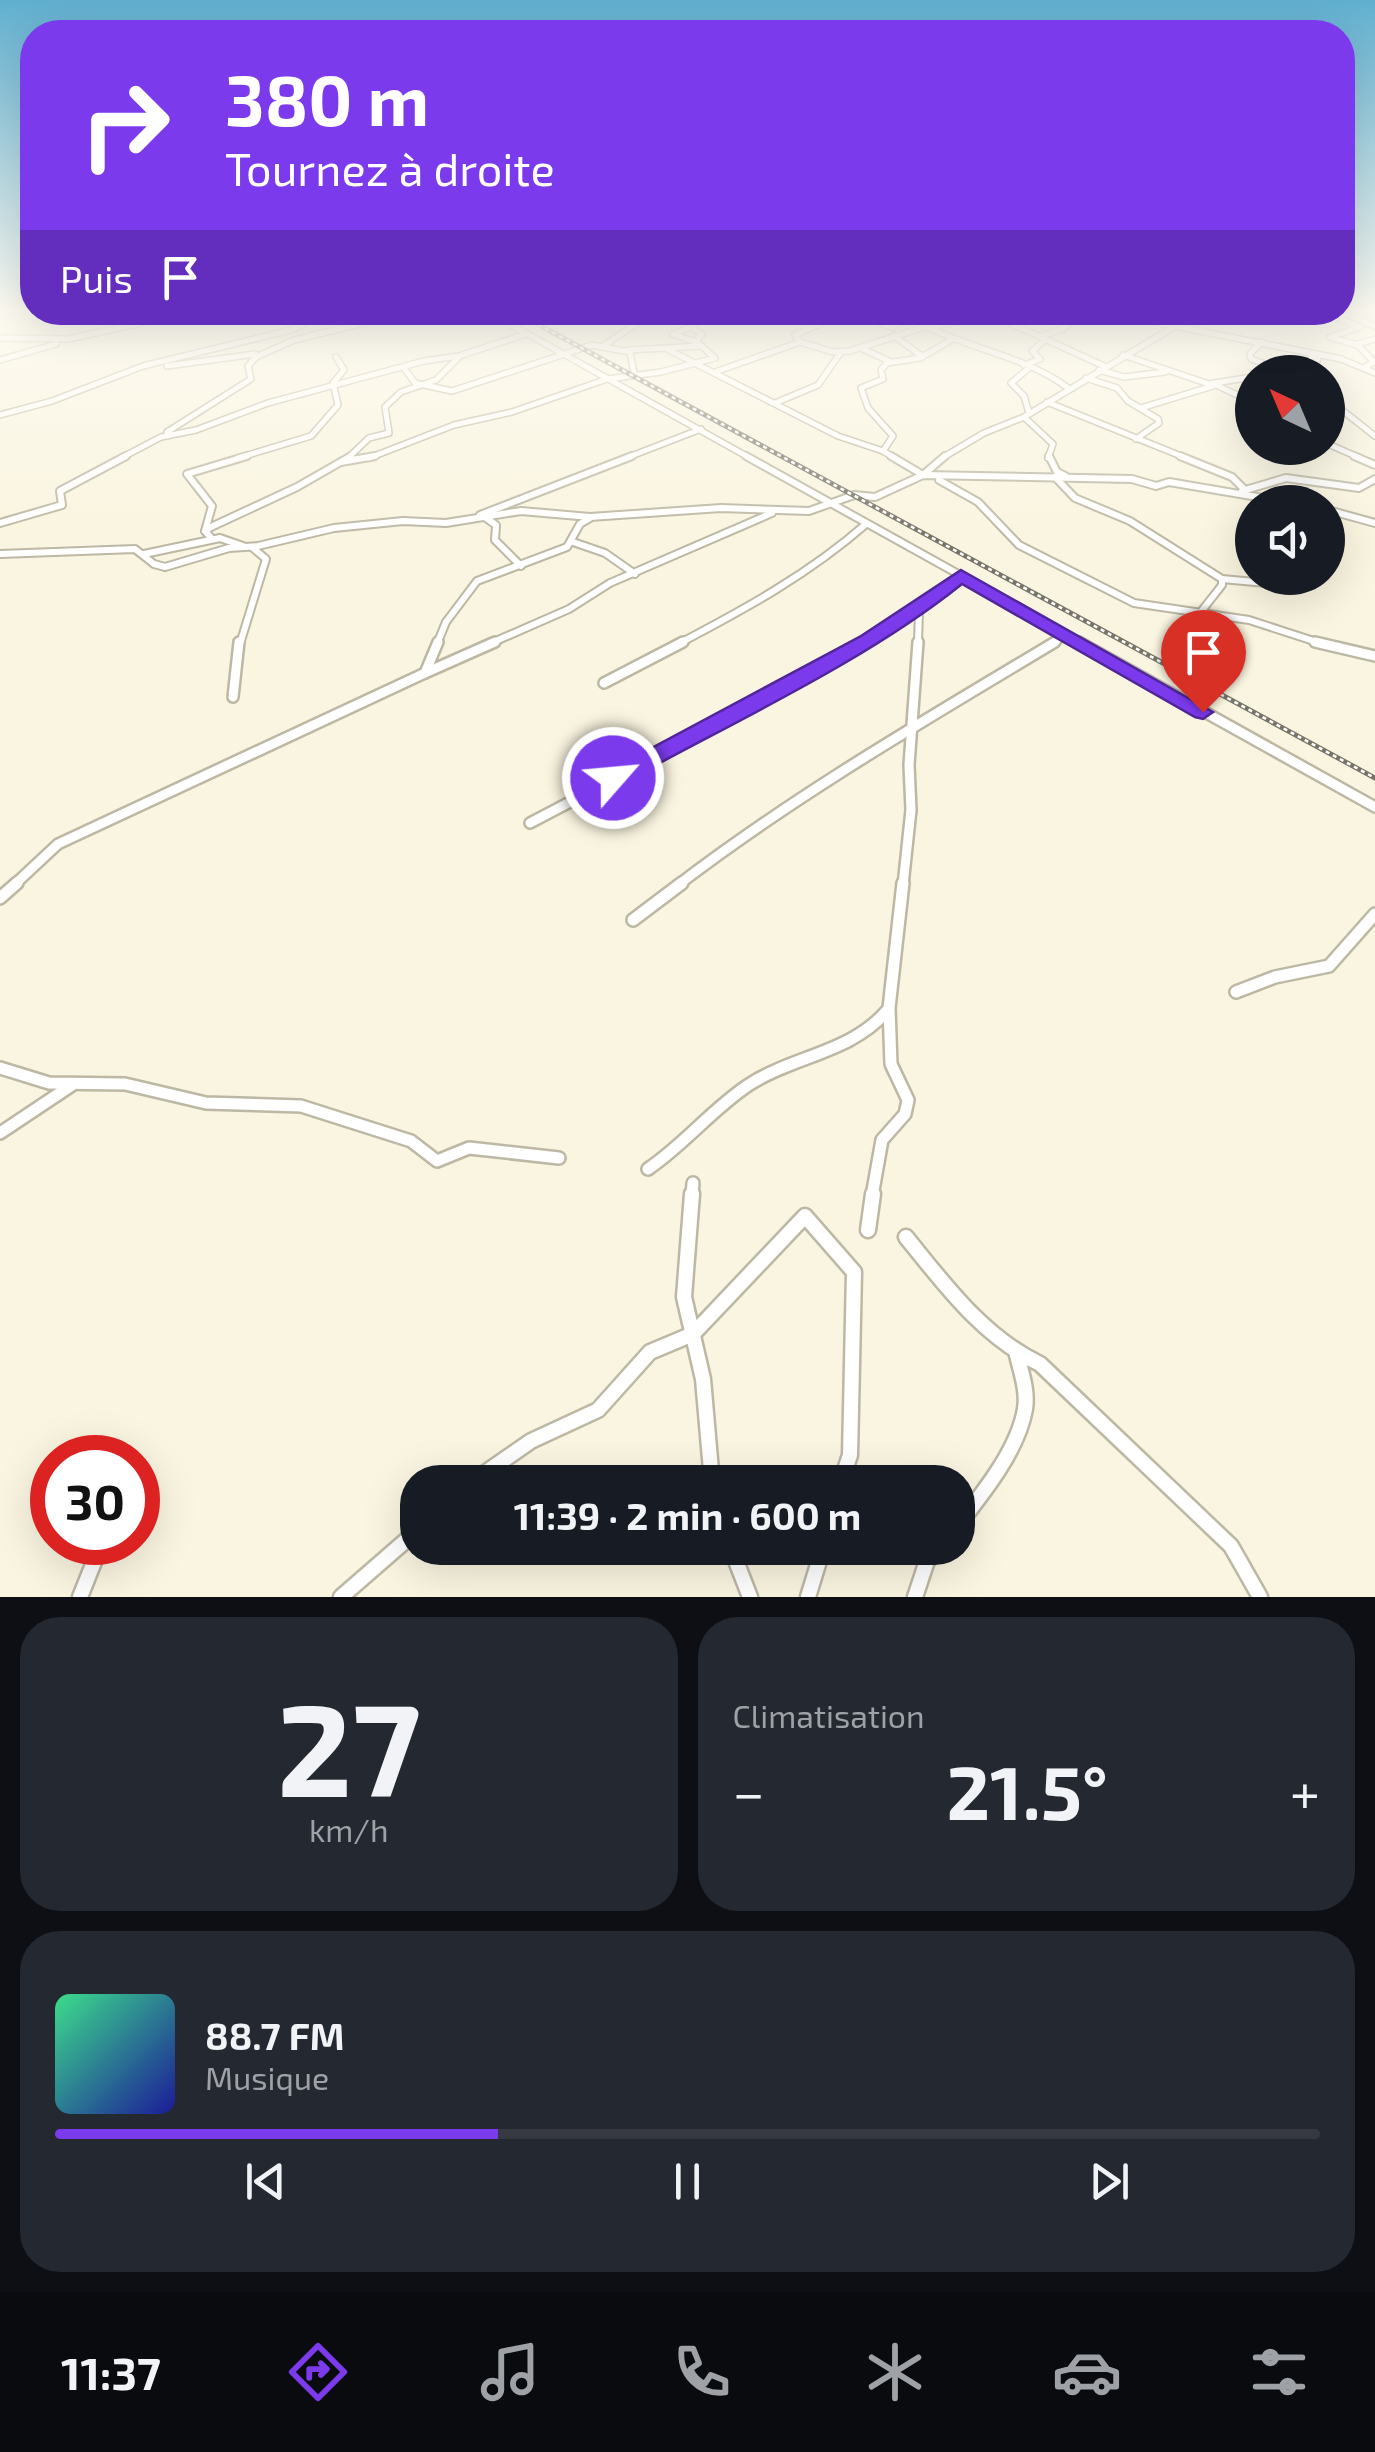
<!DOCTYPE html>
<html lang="fr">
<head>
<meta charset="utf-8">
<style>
  :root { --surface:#171b24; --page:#242831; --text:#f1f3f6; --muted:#9ea1a6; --line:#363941; --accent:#7c3aed }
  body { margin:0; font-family:"Exo 2",sans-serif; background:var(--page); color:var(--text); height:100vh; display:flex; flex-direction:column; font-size:38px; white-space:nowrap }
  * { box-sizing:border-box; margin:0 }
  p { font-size:32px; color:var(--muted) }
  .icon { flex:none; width:55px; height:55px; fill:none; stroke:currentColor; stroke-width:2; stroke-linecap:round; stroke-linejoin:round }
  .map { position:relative; height:1597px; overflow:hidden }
  .details { display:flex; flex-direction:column; gap:20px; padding:20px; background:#0d0f14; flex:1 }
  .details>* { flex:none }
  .guide { position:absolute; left:20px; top:20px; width:1335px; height:305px; border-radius:40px; box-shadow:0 10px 40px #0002; background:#7c3aed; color:#fff; overflow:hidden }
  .needle { width:65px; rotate:316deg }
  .tools { position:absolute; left:1235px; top:355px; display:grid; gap:20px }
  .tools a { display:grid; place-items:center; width:110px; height:110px; border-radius:50%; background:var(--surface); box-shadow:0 10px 40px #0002; font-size:50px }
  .speed { position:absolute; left:30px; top:1435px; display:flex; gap:20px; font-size:50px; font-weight:700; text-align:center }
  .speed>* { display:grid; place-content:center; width:130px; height:130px; border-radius:50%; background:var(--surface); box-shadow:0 10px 40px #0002; line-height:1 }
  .speed .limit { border:15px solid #d22; background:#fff; color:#111 }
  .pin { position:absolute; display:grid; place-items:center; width:85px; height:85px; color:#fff; margin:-102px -42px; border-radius:50% 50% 50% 0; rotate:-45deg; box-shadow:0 0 10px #0007 }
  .pin .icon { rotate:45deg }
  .me { position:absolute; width:110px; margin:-55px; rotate:63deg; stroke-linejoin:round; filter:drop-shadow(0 0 8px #0008) }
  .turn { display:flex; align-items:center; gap:35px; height:210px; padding:0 40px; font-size:45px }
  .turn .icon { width:130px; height:130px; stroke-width:2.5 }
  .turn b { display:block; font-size:70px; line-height:85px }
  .then { display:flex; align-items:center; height:95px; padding:0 40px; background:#0003; gap:20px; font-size:38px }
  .big { font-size:75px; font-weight:700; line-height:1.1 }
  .details .widget { flex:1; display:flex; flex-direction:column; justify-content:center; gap:15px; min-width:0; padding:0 35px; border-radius:40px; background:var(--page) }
  .details .dial { align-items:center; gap:0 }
  .dial b { font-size:130px; line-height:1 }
  .song { display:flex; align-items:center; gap:30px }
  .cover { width:120px; height:120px; border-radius:15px; background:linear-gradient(135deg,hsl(150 70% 55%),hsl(240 70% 35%)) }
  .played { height:10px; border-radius:5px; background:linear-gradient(90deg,var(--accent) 35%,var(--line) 35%) }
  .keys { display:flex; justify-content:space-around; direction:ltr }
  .heat { display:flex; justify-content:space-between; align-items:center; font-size:55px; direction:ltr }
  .details .tiles { flex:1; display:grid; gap:20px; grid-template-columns:1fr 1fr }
  .widget:last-child { grid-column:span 2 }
  .trip { position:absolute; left:400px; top:1465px; width:575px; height:100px; border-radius:40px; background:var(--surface); box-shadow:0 10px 40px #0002; font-weight:700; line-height:100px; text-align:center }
  .menu { display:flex; height:160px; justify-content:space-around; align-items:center; background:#090b0e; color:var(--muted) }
  .menu .icon { width:70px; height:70px }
  .menu .on { color:var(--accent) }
  .menu b { font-size:45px; color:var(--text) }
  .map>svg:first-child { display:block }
</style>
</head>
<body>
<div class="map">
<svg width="1375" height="1597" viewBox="0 0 1375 1597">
  <rect width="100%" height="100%" fill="#faf5e0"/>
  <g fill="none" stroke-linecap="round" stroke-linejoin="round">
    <defs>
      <g id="street-far4">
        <path d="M490,313L750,458"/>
        <path d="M877,313L878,322L893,328"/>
        <path d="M1109,313L1341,359L1375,373"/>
        <path d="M1343,314L1333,316L1360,327L1330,337L1357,345"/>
        <path d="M704,315L723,313"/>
        <path d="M995,316L1104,366"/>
        <path d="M888,325L939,315"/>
        <path d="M930,328C974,350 1029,358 1068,388"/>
        <path d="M894,336L922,356"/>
        <path d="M1041,336L1063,329L1077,313"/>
        <path d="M0,338L68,339L187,313"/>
        <path d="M696,341L702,334L691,327V322L707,313"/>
        <path d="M800,342L795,335L828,320L825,313"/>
        <path d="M1261,342L1250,354L1251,359L1278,369"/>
        <path d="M603,346L645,318L673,313"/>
        <path d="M667,349L838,436L883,451"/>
        <path d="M863,349L891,362"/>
        <path d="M627,350L702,346"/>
        <path d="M1123,355L1209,384L1252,377"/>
        <path d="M0,360L56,344"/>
        <path d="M1024,365L1040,359L1032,351L1044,341"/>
        <path d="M167,366L255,354"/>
        <path d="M404,368L415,383L452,391L592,345L630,352L634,373"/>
        <path d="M1029,368L1011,383L1024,396L1029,413"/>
        <path d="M1364,368L1374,362L1357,344L1375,339"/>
        <path d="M1099,370L1124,377L1165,372"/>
        <path d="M715,372L800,342L833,352L850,351L921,328L1012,313"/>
        <path d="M1266,372L1320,355"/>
        <path d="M1314,372L1318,357"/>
        <path d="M1086,378L1117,388L1128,401L1158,419L1159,423L1136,439"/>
        <path d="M1328,399L1375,436"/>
        <path d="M1047,402L1186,458"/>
        <path d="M775,403L818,385L841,352"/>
        <path d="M1141,408L1216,385L1252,402"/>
        <path d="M0,415L52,401L143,366L291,330L302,325L292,315L295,313"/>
        <path d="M167,432L251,379L248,366L256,357L294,340L404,313"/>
        <path d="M1328,444L1360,458"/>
        <path d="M121,458L161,437L196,430L268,403L424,361L459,356L526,334"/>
        <path d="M238,458L311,436L338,405L333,383L344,370L336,357"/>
        <path d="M348,458L369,438L389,433L385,407L401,392L436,380L459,357"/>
        <path d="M369,458L454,425L512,412L607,379L661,372L715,358L698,343L673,334L691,327"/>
        <path d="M626,458L701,429"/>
        <path d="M895,458L883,451L893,436L868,408L861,388L883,379L881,370L887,363L920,358L953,339"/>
        <path d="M942,458L984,433L1024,417"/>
        <path d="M1048,458L1053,444L1024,417L1197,313"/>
      </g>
      <g id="street-far3">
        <path d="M746,456L1084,644"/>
        <path d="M891,456L923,475L945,456"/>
        <path d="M1049,456L1057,472L1065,476"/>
        <path d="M1180,456L1232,477L1244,489"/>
        <path d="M1354,456L1375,465"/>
        <path d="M341,462L375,456"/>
        <path d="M1055,477L1075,498L1130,521L1222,579V585L1200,613"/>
        <path d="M939,480L978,502L1019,545L1134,603L1249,620L1323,644"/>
        <path d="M1242,491L1286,478L1359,488L1375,479"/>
        <path d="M1328,510L1375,523"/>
        <path d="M480,515L632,456"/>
        <path d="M486,518L496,525L495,540L521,566"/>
        <path d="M0,523L62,505L60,491L126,456"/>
        <path d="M205,531L212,506L187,474L247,456"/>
        <path d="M212,539L205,531L211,527L297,487L351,456"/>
        <path d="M573,542L605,553L635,574"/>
        <path d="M0,554L135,549L154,564L165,567L229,548L258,546L334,528L403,521L446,523L521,511L590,517L721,508L809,511L854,495L875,497L923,475L1132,479L1156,486L1169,482L1287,502"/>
        <path d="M144,554L220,538L243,546"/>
        <path d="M1222,579L1266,583L1292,578"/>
        <path d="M240,644L266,559L253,548"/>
        <path d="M437,644L446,622L477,581L567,547L580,524L590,518"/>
        <path d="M489,644L569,609L610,583L772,513"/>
        <path d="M678,644C745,609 809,574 866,524"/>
        <path d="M857,644L919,609"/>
        <path d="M918,644L919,609L961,576"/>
        <path d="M1051,644L1065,636"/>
      </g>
      <g id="street-far2">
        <path d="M1079,642L1375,807"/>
        <path d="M1315,642L1375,656"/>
        <path d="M425,673L495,642"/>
        <path d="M604,683L683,642"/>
        <path d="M233,697L239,642"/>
        <path d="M530,823L711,728L862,642"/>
        <path d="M14,885L58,844L425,673L438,642"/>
        <path d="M678,885C797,794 927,719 1055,642"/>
        <path d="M903,885L911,810L909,765L918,642"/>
      </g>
      <g id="street-far1">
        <path d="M0,898L17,883"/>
        <path d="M633,920L682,883"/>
        <path d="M1236,992L1275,977L1329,966L1375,914"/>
        <path d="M0,1068L49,1083L125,1084L206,1103L301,1106L411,1141L437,1161L469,1148L559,1158"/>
        <path d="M0,1133L72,1085"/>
        <path d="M648,1169C685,1144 713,1108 750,1084C796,1055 850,1053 887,1011"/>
        <path d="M692,1196L693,1183"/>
        <path d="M872,1196L882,1140L905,1114L908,1100L891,1064L889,1008L903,883"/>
      </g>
      <g id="street">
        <path d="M692,1194L684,1297L703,1379L712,1482"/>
        <path d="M868,1230L873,1194"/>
        <path d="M906,1237C945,1285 983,1337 1040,1364L1231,1546L1260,1597"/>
        <path d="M472,1482L531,1441L598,1410L650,1352L693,1334L805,1216L854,1272L850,1455L841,1482"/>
        <path d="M958,1525C983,1493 1018,1450 1025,1409C1028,1391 1021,1372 1017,1355"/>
        <path d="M731,1548L750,1597"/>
        <path d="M80,1597L102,1542"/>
        <path d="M341,1597L418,1530"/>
        <path d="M808,1597L823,1548"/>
        <path d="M915,1597L927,1561L939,1548"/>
      </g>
      <path id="secondary" d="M1338,313H1347L1375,324V328Z"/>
    </defs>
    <use href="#street-far4" stroke="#bcb8a4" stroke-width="8"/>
    <use href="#street-far3" stroke="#bcb8a4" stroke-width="10"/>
    <use href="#street-far2" stroke="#bcb8a4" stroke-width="14"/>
    <use href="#street-far1" stroke="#bcb8a4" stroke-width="16"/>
    <use href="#street" stroke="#bcb8a4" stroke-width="19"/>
    <use href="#secondary" stroke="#bcb8a4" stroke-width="6"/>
    <use href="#street-far4" stroke="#fff" stroke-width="5"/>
    <use href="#street-far3" stroke="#fff" stroke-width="6"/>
    <use href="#street-far2" stroke="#fff" stroke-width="9"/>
    <use href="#street-far1" stroke="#fff" stroke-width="11"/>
    <use href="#street" stroke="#fff" stroke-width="14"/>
    <use href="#secondary" fill="#fff" fill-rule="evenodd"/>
    <defs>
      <path id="rail" d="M517,313L1375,778"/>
    </defs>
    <use href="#rail" stroke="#777468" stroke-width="5"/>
    <use href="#rail" stroke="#fff" stroke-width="2.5" stroke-dasharray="4" stroke-linecap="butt"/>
  </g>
  <linearGradient id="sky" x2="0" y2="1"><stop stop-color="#60afd0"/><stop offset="0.58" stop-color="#fdfaf1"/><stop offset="1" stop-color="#fdfaf1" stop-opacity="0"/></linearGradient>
  <rect width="1375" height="537" fill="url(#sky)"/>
  <path fill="#7c3aed" stroke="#51269a" stroke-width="2.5" d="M961,570L1213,712L1203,719L1195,717L962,584C865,662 731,723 621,784H605L602,778L605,773L861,636Z"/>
</svg>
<div class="tools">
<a><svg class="needle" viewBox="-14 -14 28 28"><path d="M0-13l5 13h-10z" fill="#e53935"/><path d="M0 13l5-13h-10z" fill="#9ea1a6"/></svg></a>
<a><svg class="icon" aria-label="sound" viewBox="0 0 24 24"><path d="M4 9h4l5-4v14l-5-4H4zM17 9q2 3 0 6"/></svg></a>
</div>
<div class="speed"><div class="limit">30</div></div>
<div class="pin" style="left:1203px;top:712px;background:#d93025"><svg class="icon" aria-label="arrive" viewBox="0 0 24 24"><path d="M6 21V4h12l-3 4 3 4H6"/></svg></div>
<svg class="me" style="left:613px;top:778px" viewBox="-20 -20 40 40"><circle r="17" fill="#7c3aed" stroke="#fff" stroke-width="3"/><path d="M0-11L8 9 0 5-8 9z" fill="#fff"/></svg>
<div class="trip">11:39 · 2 min · 600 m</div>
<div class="guide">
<div class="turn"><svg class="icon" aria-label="right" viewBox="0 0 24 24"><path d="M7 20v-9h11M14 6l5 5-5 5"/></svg><div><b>380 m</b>Tournez à droite</div></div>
<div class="then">Puis<svg class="icon" aria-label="arrive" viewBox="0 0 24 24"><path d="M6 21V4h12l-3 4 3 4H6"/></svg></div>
</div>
</div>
<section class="details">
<div class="tiles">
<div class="widget dial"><b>27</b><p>km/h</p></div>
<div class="widget"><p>Climatisation</p>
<div class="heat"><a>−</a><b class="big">21.5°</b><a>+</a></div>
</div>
<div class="widget">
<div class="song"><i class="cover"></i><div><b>88.7 FM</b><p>Musique</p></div></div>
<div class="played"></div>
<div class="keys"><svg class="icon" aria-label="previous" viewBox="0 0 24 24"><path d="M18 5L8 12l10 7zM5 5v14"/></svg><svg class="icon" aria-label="pause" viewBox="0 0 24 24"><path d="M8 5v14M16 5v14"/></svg><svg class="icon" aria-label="next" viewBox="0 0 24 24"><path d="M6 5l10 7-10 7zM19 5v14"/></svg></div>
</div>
</div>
</section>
<nav class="menu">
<b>11:37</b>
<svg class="icon on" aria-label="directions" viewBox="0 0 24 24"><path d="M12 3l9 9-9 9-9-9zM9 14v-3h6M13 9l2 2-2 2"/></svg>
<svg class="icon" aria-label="music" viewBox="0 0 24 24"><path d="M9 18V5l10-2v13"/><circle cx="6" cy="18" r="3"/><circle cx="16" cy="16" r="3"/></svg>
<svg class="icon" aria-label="phone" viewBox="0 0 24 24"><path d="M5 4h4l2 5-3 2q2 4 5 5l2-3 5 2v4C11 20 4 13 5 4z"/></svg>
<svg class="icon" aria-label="climate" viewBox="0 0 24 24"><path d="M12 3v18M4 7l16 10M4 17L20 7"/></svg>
<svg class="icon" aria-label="car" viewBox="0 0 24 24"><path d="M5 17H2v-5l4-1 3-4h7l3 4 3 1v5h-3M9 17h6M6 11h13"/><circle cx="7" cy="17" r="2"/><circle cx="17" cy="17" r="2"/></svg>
<svg class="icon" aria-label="filters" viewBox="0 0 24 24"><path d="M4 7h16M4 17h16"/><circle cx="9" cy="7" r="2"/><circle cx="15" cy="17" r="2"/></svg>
</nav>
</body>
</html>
